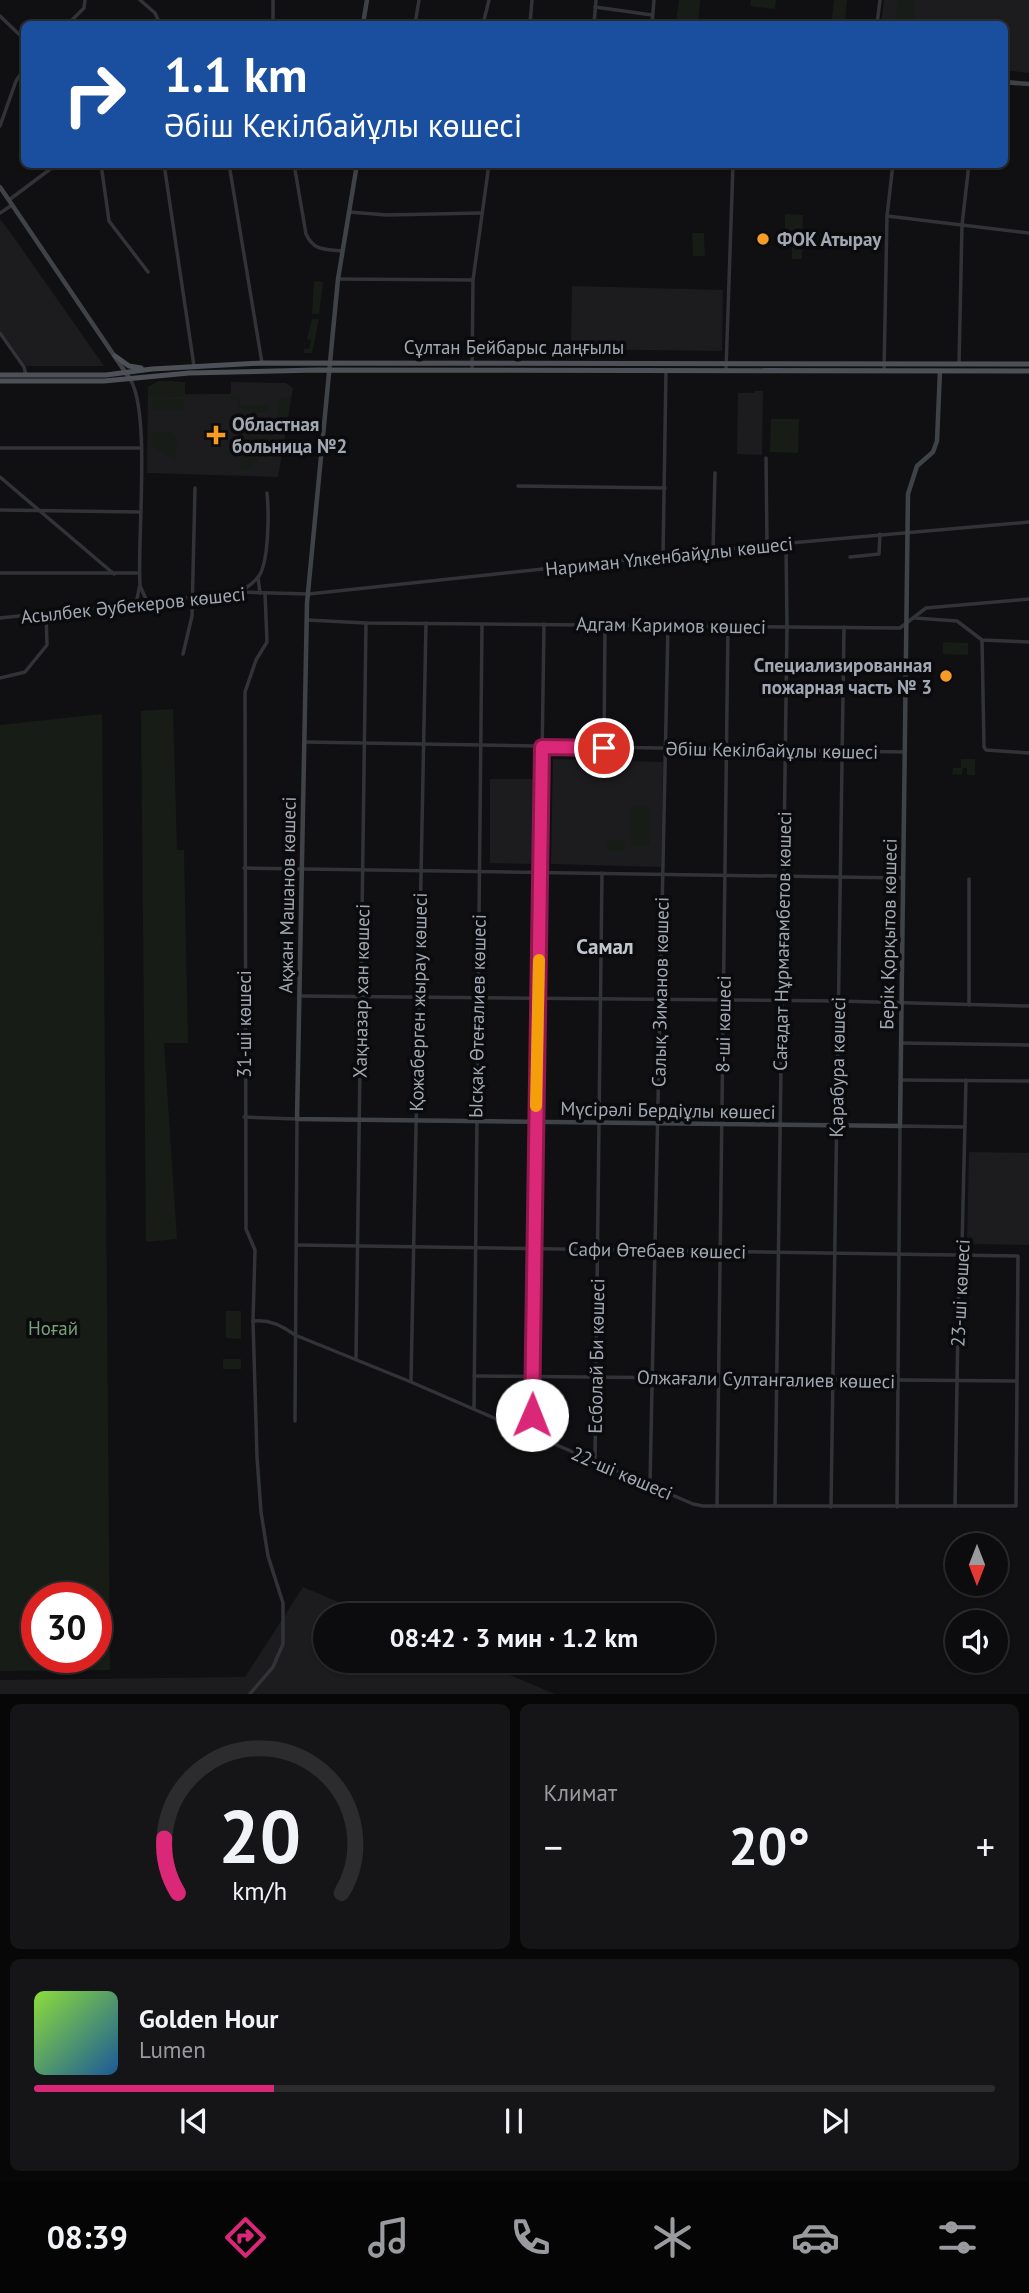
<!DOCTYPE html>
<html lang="ru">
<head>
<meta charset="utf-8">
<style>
  :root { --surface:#0c0c0e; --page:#151517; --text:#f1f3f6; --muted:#9a9b9e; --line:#2c2c2e; --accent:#db2777 }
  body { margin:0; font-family:"PT Sans",sans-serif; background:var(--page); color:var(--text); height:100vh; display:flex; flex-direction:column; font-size:26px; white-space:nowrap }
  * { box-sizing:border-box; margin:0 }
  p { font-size:23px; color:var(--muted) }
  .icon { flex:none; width:38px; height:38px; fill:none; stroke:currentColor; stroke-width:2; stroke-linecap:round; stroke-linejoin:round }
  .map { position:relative; height:1694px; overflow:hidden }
  .details { display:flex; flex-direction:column; gap:10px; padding:10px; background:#070708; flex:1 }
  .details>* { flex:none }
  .top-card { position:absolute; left:21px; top:21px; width:987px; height:147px; border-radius:10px; box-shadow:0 2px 5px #0004,0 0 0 2px var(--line); background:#1a4fa0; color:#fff; overflow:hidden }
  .needle { width:46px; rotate:180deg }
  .fabs { position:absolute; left:945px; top:1533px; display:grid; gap:14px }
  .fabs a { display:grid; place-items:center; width:63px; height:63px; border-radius:50%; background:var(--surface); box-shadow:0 2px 5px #0004,0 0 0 2px var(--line); font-size:35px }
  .speed { position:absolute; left:21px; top:1582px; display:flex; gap:14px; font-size:35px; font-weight:700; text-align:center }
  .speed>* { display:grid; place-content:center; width:91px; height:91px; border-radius:50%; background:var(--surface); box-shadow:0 2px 5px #0004,0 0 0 2px var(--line); line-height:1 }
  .speed .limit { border:10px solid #d22; background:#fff; color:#111 }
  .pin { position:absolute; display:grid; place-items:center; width:60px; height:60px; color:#fff; margin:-30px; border:4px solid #fff; border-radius:50%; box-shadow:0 2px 7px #0007 }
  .me { position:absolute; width:77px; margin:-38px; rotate:1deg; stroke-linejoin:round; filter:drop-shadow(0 0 5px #0008) }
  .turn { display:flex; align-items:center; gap:24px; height:147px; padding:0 28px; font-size:32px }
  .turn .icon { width:91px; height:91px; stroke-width:2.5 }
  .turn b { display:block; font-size:49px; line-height:60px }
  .big { font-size:52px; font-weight:600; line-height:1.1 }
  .details .tile { flex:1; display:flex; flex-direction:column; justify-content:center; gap:10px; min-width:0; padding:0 24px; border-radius:10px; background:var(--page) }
  .details .dial { align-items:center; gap:0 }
  .dial svg { height:182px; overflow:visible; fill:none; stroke:var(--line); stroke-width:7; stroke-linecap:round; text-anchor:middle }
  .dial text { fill:var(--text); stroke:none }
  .song { display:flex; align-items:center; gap:21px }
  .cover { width:84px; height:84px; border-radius:10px; background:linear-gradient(135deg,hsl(90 70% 55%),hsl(210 70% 35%)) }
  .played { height:7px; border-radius:4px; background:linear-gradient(90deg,var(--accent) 25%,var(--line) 25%) }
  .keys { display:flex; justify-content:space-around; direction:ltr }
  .heat { display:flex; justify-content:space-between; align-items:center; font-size:38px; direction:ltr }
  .details .tiles { flex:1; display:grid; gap:10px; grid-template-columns:1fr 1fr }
  .tile:last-child { grid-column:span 2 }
  .trip { position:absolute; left:313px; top:1603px; width:402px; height:70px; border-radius:35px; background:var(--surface); box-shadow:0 2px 5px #0004,0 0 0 2px var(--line); font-weight:600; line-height:70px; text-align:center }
  .tab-bar { display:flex; height:112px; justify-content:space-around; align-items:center; background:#050506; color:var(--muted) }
  .tab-bar .icon { width:49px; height:49px }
  .tab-bar .selected { color:var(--accent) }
  .tab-bar b { font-size:32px; color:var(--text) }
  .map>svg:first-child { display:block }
</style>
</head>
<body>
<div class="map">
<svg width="1029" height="1695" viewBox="0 0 1029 1695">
  <rect width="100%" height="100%" fill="#101012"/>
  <g fill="#1c1c1f">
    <path d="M884,0H1029V73L1005,70L1004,24H881Z"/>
    <path d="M0,219L15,239L104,366H26L0,330Z"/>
    <path d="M572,286L723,290L722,351L571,349Z"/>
    <path d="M159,381L185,382V394H231V382L286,383L293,388L278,477L147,473L148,387Z"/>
    <path d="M755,391H763L762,455L737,454L738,393H754Z"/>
    <path d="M553,759L663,762L661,867L551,864Z"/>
    <path d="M490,779H539L538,864L490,863Z"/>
    <path d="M969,1152L1029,1153V1245L967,1244Z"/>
    <path d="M303,1587L369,1615H326V1661H476L555,1694L0,1695V1680L245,1677Z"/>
  </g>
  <g fill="#171c17" fill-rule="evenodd">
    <path d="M679,0H700L698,24H676Z"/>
    <path d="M751,0H776L775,9L750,6Z"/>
    <path d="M834,0H847L845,21L832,19Z"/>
    <path d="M898,0H915L913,24H896Z"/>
    <path d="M785,214L803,215L802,259H792V237L785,236Z"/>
    <path d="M692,233H704L705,256H693Z"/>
    <path d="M314,281L323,282L319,314H312Z"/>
    <path d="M312,319H319L312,353H304V349H309L311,340L307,339Z"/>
    <path d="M159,381L185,382V394L221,395L148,398V387Z"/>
    <path d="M233,394L239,396L240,405H268V413H254L252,409L246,410L237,407V400H230Z"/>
    <path d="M279,397L291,398L286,425H276Z"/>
    <path d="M153,399H182L184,408L182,410L156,409L151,412Z"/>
    <path d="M771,419H799L798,453L770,452Z"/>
    <path d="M152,432H172L177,439L175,460L151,445Z"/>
    <path d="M273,432L269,440H260V458L252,465H250L249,469L242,470L240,467V442L245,441L247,436L253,437L252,453L247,462L248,463L254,453L255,437L268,439Z"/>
    <path d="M943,642L968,643V655L943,654Z"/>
    <path d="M173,709L177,850H184L188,1043H164L177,1239L146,1242L141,711Z"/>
    <path d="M102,714L110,1670L0,1671V725ZM37,1598H96V1657H37Z"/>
    <path d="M961,759H975V775H967V768H963L962,775L952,774L953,768H961Z"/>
    <rect x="631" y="807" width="19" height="38"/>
    <rect x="607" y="840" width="18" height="11"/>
    <path d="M226,1311H241V1339L226,1338Z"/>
    <rect x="223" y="1359" width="18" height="10"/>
  </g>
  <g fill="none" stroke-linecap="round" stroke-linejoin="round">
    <g stroke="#313337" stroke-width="3.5">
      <path d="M140,0L155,13L160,24"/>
      <path d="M273,0V24"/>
      <path d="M595,7L652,15"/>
      <path d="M0,16L24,39"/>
      <path d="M68,24L84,8L85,0"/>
      <path d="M415,24L419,0"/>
      <path d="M483,24L489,0"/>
      <path d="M530,24L532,0"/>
      <path d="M594,24L596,0"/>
      <path d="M652,24L654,0"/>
      <path d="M877,24L880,0"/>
      <path d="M0,126L16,81L24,69"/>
      <path d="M101,164L109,221L148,272"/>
      <path d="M164,164L194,366"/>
      <path d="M229,164L262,363"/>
      <path d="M294,164L306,234C314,251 324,249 342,251"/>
      <path d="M9,200L57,164"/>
      <path d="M349,212L387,215L480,213"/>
      <path d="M0,213L12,205"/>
      <path d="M887,216L1029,233"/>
      <path d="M338,279L473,280"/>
      <path d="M0,333L24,367L26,375"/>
      <path d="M959,364L962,225L969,164"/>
      <path d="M472,370L473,280L489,164"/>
      <path d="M726,370L733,164"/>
      <path d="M884,371L887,216L893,164"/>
      <path d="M130,379C151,412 137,538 140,584L136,604"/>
      <path d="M0,448H141"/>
      <path d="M766,458L767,545"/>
      <path d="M0,477L114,574"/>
      <path d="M518,486L665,488"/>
      <path d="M0,510L140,512"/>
      <path d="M713,551L715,473"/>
      <path d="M663,556L666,370"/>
      <path d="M850,557L879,554L880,534"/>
      <path d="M0,573H139"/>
      <path d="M258,577L260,593"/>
      <path d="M140,586L146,599L152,602"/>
      <path d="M242,591C247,587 255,582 259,576C269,561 269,512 267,493"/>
      <path d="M0,618L240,592L309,594L767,545L1029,522"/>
      <path d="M915,618L957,621L982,640L1029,642"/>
      <path d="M307,620L366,623L900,628L926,608L1029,599"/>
      <path d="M982,640L984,747L986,750L1029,753"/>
      <path d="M183,654L192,616L195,488"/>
      <path d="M0,678L25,672L47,645L46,613"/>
      <path d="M305,742L904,752"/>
      <path d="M604,748L605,625"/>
      <path d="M244,868L902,878"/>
      <path d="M299,996L838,1001L1029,1006"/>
      <path d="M969,1005V879"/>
      <path d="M901,1043L1029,1045"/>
      <path d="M901,1080L1029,1081"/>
      <path d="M244,1117L297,1119L295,1421"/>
      <path d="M253,1321C270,1319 282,1326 295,1335L411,1382L693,1504L703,1506H1016L1018,1256L297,1245"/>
      <path d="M356,1359L366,623"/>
      <path d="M474,1376L1016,1381"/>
      <path d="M411,1381L426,623"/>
      <path d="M474,1409L482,624"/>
      <path d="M532,1434L544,624"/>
      <path d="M595,1459L602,873"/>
      <path d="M650,1484L668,625"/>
      <path d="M775,1505L787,627L786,545"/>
      <path d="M717,1506L728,626"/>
      <path d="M955,1506L959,1262L962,1246L966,1080"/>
      <path d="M831,1507L844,627"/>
      <path d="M897,1507L900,1126L965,1127"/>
      <path d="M249,1695L273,1667L283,1644V1603L268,1556L261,1512L257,1457L253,1321L255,1250L246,1229L245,692L256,660L267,642L265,593"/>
    </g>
    <g stroke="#3f4247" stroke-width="4.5">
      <path d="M363,24L367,0"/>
      <path d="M1004,82L1029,84"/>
      <path d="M357,164L338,279L307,603L297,1119L900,1126L908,494L917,466L933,452L937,441L940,371"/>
      <path d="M0,187L130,379"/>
    </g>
    <g stroke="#4d5056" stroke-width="5">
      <path d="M115,356L129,366L141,368"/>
      <path d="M0,375H106L152,369L262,363L1029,364"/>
      <path d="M0,381H104L189,373L317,370L1029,371"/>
    </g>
  </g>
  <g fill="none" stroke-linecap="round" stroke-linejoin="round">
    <defs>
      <path id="route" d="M532,1415L542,747L604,748"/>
    </defs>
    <use href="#route" stroke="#8e194d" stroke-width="18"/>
    <use href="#route" stroke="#db2777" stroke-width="12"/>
    <path stroke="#f59e0b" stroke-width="12" d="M536,1106L539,960"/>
  </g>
  <g fill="#f69c24" stroke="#0b0b0d" stroke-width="2.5">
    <circle cx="763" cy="239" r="7"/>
    <path d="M212.5 424.5h7v7h7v7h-7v7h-7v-7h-7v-7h7z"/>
    <circle cx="946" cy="676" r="7"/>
  </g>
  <g text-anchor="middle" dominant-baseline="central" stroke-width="7" stroke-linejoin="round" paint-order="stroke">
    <g font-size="19" font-weight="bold" fill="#a1a8b3" stroke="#0b0b0d" text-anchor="start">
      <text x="777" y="239">ФОК Атырау</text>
      <text x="232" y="424">Областная<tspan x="232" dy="22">больница №2</tspan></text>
      <text x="932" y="665" text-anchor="end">Специализированная<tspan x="932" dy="22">пожарная часть № 3</tspan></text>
    </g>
    <g font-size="19" fill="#a1a8b3" stroke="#0b0b0d">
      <text x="514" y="347">Сұлтан Бейбарыс даңғылы</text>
      <text transform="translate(669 556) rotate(-6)">Нариман Үлкенбайұлы көшесі</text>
      <text transform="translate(133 605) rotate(-6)">Асылбек Әубекеров көшесі</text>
      <text transform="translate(671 625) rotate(1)">Адгам Каримов көшесі</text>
      <text transform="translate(772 750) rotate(1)">Әбіш Кекілбайұлы көшесі</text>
      <text transform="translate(287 895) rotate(-89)">Ақжан Машанов көшесі</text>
      <text transform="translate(888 934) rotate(-89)">Берік Қорқытов көшесі</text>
      <text transform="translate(782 941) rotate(-89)">Сағадат Нұрмағамбетов көшесі</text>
      <text transform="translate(361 991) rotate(-89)">Хақназар хан көшесі</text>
      <text transform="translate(660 992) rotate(-89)">Салық Зиманов көшесі</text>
      <text transform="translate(418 1002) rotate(-89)">Қожаберген жырау көшесі</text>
      <text transform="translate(477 1016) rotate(-89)">Ысқақ Өтеғалиев көшесі</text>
      <text transform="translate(244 1024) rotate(-90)">31-ші көшесі</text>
      <text transform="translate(723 1024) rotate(-89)">8-шi көшесi</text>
      <text transform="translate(837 1067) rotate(-89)">Қарабура көшесі</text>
      <text transform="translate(668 1110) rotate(1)">Мүсірәлі Бердіұлы көшесі</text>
      <text transform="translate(657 1250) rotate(1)">Сафи Өтебаев көшесі</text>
      <text transform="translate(960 1293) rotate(-87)">23-шi көшесi</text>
      <text transform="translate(596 1356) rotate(-89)">Есболай Би көшесі</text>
      <text transform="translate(766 1379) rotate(1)">Олжағали Султангалиев көшесі</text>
      <text transform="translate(622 1473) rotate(23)">22-ші көшесі</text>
    </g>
    <g font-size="19" fill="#789f77" stroke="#0b0b0d">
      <text x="53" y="1328">Ноғай</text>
    </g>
    <g font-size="21" font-weight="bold" fill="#c2c7cf" stroke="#0b0b0d">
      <text x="605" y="946">Самал</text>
    </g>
  </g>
</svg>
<div class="fabs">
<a><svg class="needle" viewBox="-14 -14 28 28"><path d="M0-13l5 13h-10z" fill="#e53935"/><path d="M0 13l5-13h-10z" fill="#9a9b9e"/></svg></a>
<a><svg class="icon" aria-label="sound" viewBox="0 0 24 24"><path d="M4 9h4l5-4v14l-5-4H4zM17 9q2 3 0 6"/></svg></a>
</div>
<div class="speed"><div class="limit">30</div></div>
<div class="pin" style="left:604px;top:748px;background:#d93025"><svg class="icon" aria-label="arrive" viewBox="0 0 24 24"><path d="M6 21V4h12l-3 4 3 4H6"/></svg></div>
<svg class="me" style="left:532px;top:1415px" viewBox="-20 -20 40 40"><circle r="19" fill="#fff"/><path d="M0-13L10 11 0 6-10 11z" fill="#db2777"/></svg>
<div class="trip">08:42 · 3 мин · 1.2 km</div>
<div class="top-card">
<div class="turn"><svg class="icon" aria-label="right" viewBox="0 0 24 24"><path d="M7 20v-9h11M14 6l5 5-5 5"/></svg><div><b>1.1 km</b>Әбіш Кекілбайұлы көшесі</div></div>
</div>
</div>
<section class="details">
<div class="tiles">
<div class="tile dial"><svg viewBox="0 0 100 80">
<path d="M14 69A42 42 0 1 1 86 69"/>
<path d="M14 69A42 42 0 0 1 8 45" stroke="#db2777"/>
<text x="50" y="56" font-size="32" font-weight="700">20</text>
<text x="50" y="72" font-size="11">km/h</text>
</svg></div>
<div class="tile"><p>Климат</p>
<div class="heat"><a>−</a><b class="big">20°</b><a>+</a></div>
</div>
<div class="tile">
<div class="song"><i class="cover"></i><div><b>Golden Hour</b><p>Lumen</p></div></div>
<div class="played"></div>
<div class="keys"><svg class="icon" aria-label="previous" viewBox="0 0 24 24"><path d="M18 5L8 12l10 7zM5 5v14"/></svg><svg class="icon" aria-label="pause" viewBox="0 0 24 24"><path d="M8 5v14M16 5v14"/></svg><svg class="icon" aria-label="next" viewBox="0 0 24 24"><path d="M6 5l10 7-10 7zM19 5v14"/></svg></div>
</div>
</div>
</section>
<nav class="tab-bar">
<b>08:39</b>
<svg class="icon selected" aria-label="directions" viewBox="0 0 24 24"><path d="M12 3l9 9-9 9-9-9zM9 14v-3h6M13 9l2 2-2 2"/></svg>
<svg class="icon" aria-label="music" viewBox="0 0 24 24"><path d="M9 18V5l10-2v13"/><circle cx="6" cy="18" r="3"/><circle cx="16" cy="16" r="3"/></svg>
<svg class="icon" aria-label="phone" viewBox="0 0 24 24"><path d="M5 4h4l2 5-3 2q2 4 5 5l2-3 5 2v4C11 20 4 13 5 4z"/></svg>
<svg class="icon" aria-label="climate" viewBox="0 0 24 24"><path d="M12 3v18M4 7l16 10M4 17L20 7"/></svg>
<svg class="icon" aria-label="car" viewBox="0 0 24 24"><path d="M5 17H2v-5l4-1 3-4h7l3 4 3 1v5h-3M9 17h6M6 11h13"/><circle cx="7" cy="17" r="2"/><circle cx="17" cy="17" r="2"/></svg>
<svg class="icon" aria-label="filters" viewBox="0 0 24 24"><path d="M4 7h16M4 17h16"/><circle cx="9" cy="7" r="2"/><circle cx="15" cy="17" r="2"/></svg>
</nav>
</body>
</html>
